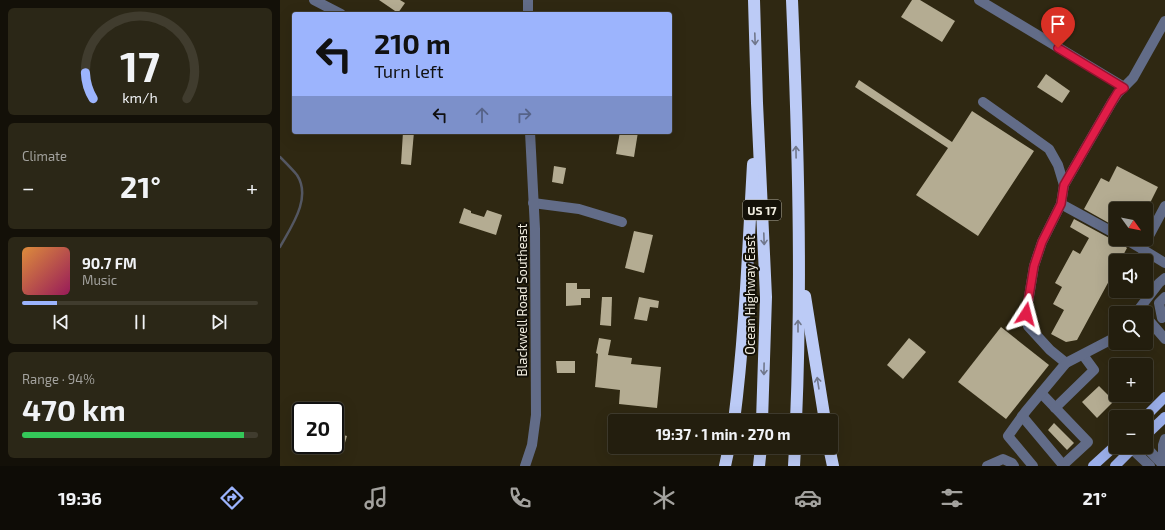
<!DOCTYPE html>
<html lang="en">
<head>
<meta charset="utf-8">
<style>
  :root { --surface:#231e0e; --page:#2b2717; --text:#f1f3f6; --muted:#a3a29e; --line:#403c2e; --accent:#9cb4fd }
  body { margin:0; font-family:"Exo 2",sans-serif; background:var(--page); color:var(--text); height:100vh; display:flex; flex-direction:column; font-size:15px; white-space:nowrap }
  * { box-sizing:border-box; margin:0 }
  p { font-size:13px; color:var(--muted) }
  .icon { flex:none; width:22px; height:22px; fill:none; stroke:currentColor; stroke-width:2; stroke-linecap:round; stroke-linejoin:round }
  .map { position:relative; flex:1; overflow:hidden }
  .panel { display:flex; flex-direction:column; gap:8px; padding:8px; background:#131008; width:280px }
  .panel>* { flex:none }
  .hud { position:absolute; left:12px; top:12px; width:380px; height:122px; border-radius:4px; box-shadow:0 4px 16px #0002,0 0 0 1px var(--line); background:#9cb4fd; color:#111; overflow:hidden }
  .needle { width:26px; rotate:123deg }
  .controls { position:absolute; left:829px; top:202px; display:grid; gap:8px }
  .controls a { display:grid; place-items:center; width:44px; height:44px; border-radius:4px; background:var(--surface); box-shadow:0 4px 16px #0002,0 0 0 1px var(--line); font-size:20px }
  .speed { position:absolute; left:12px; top:402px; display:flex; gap:8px; font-size:20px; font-weight:700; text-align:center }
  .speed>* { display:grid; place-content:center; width:52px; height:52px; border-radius:50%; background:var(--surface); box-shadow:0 4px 16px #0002,0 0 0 1px var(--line); line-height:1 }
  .speed .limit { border:2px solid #111; border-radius:6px; background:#fff; color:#111 }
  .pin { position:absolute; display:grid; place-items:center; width:34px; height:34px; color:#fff; margin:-41px -17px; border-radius:50% 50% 50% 0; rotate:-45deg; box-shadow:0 0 4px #0007 }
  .pin .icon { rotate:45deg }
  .me { position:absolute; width:44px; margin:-22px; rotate:9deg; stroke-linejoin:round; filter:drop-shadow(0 0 3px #0008) }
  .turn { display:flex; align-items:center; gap:14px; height:84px; padding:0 16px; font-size:18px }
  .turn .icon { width:52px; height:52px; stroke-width:2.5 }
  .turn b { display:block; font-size:28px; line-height:34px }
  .lanes { display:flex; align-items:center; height:38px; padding:0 16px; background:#0003; justify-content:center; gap:20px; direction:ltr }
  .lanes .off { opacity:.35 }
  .big { font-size:30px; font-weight:700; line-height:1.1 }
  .panel .tile { flex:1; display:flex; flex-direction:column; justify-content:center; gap:6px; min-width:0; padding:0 14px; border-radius:6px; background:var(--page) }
  .panel .dial { align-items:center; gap:0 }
  .dial svg { height:104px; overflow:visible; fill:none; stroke:var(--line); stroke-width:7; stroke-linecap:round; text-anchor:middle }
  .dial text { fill:var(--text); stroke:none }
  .song { display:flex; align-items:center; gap:12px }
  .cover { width:48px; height:48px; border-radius:6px; background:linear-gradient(135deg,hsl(30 70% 55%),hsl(330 70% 35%)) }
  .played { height:4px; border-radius:2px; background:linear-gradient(90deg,var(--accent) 15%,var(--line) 15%) }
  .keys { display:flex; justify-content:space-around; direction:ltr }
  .heat { display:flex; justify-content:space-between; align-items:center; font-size:22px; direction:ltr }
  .charge { height:6px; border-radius:3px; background:linear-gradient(90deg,#34c759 94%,var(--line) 0) }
  .trip { position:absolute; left:328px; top:414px; width:230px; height:40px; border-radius:4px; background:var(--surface); box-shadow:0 4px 16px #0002,0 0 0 1px var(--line); font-weight:700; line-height:40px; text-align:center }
  .tabs { display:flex; height:64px; justify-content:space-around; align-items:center; background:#0e0c06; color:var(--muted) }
  .tabs .icon { width:28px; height:28px }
  .tabs .on { color:var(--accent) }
  .tabs b { font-size:18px; color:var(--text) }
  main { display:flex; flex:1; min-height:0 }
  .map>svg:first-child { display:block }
</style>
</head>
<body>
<main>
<section class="panel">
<div class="tile dial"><svg viewBox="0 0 100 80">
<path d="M14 69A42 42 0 1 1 86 69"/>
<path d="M14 69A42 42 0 0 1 8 49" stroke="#9cb4fd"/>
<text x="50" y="56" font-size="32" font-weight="700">17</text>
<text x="50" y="72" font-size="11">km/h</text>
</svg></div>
<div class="tile"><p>Climate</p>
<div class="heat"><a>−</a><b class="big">21°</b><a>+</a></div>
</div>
<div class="tile">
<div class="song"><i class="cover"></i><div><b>90.7 FM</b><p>Music</p></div></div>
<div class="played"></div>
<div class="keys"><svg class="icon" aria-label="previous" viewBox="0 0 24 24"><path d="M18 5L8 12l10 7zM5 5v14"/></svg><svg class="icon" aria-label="pause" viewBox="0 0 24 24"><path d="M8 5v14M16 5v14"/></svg><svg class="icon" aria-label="next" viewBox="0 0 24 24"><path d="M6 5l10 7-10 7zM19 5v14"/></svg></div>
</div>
<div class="tile"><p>Range · 94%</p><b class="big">470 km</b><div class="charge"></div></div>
</section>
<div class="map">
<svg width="885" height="466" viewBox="0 0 885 466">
  <rect width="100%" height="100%" fill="#2f2812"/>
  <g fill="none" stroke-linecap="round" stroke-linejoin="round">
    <path stroke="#545762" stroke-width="2.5" d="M0,157C6,163 12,169 17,175C32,198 11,227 0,247"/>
  </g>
  <g fill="#b4ac92">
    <path d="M99,0H120L125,3L118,13Z"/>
    <path d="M632,0H640L675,21L662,42L621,17Z"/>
    <path d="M766,74L790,91L782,103L757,87Z"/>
    <path d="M579,80L672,142L692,111L754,151L698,236L636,195L668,148L575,87Z"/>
    <path d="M123,132H134L131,165L121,164Z"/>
    <path d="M340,132H358L354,157L336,154Z"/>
    <path d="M274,166L286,168L283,184L272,182Z"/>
    <path d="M837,166L878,187L867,209H836V227L804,209L821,178L829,182Z"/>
    <path d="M184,208L191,211V213L204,217L207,210L222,215L216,235L179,223Z"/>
    <path d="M794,219L833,240L839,241L847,248L840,261H836V268L797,340L786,342L771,334L784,310L773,304L782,287L775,283L793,250L800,254L809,238L790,227Z"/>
    <path d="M354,231L373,235L364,273L345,268Z"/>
    <path d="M286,283H297V289H310V298H301V305L286,306Z"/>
    <path d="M322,297H332L331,326L320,325Z"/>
    <path d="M359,297L379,301L378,308L370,307L367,321L354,319Z"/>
    <path d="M721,327L769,365L726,419L678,382Z"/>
    <path d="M319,338L331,340L328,355L352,358L351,364L381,367L377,408L339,404L340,390L315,387L318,354L316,353Z"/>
    <path d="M629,338L646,352L623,379L607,365Z"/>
    <path d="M276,361H295V373H277Z"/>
    <path d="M819,386L834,401L817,418L802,402Z"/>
    <path d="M774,423L794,443L787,450L768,430Z"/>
    <path d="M55,433L67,436L64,446L55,443Z"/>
  </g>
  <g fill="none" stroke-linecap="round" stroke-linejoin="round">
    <g stroke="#626c88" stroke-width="10">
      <path d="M34,0L61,14"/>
      <path d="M248,0V14"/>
      <path d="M699,0L844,87"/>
      <path d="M703,102L769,149L778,165L784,185"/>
      <path d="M253,203L299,209L342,222"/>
      <path d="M781,204L836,234"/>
      <path d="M885,206L862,249L885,263"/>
      <path d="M845,239L862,249"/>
      <path d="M863,313L859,309L879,283L885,278"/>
      <path d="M866,317L885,339"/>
      <path d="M882,318L879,303L885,297"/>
      <path d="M786,363L770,350L748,326L746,315L754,266L762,242L781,204L784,185L832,102L838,93L853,78L885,21"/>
      <path d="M761,393L808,442L782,466"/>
      <path d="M775,408L814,370L803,355"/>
      <path d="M742,416L783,465"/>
      <path d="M866,447L884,466"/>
      <path d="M852,449L870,466"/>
      <path d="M883,465V445L885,439"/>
      <path d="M245,466L252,445L256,415L255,229L250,132"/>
      <path d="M707,466L723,459L732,463L734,466"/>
      <path d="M753,466L728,436L746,411L786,363L836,337"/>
    </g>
    <g stroke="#9bafea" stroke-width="10">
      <path d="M865,417L885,397"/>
      <path d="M866,435L885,417"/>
      <path d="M813,466L836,445"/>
      <path d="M835,466L854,447"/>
    </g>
    <g stroke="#bccbf6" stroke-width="12">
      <path d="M474,0L477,103L486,297L482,421"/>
      <path d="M512,0C518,140 522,281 516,421"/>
      <path d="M525,296L545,421"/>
      <path d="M454,421C465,336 468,250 473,164"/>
      <path d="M549,447L553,466"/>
      <path d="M445,466L449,447"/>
      <path d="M479,466L481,447"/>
      <path d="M514,466L515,447"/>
    </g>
  </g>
  <defs><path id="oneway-shaft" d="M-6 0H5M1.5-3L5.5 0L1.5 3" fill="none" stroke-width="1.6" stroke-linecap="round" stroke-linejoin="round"/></defs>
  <g stroke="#70778b">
    <use href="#oneway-shaft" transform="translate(475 39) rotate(88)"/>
    <use href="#oneway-shaft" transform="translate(516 152) rotate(-91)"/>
    <use href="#oneway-shaft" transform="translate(484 239) rotate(88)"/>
    <use href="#oneway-shaft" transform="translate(518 326) rotate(-90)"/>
    <use href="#oneway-shaft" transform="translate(484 369) rotate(91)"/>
    <use href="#oneway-shaft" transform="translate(538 383) rotate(-99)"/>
  </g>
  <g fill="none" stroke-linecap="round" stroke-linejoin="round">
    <defs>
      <path id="route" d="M746,314L754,266L762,242L781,204L784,185L832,102L838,92L844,88L778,48"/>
    </defs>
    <use href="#route" stroke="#92132f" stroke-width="10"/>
    <use href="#route" stroke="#e11d48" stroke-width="7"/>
  </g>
  <g text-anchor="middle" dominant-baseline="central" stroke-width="4" stroke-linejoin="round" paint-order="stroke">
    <rect fill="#141108" stroke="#aeaa9e" stroke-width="1" x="463" y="200" width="38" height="20" rx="3"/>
    <g font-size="12" font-weight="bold" fill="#f0ecdf">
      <text x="482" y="210">US 17</text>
    </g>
    <g font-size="13" fill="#f0ecdf" stroke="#141108">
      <text transform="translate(470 295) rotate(-90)">Ocean Highway East</text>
      <text transform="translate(242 300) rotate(-90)">Blackwell Road Southeast</text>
    </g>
  </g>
</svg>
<div class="controls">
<a><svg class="needle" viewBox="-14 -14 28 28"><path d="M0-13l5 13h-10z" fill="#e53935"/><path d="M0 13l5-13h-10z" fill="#a3a29e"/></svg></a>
<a><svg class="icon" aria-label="sound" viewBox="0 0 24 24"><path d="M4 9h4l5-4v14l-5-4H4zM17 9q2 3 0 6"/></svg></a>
<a><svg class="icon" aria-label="search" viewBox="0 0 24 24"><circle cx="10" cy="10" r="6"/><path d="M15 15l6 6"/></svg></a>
<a>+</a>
<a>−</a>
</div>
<div class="speed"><div class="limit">20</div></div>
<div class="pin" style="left:778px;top:48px;background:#d93025"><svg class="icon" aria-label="arrive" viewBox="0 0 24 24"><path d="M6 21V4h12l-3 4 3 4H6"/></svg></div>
<svg class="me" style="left:746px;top:314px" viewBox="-20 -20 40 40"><path d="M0-17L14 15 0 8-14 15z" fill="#e11d48" stroke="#fff" stroke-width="4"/></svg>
<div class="trip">19:37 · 1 min · 270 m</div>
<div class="hud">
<div class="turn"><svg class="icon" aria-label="left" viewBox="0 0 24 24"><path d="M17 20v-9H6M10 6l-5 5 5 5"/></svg><div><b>210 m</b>Turn left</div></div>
<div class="lanes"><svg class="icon" aria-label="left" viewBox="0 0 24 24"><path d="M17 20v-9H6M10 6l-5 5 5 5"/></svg><svg class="icon off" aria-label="ahead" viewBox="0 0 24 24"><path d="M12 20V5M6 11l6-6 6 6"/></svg><svg class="icon off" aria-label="right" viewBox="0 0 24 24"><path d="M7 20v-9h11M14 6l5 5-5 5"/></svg></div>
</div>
</div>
</main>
<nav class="tabs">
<b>19:36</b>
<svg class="icon on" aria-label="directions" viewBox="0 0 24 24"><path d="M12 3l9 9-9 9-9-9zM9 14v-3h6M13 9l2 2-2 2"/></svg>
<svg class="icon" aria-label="music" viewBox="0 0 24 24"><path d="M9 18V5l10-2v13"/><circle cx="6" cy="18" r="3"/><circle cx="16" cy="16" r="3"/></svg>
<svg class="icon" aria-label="phone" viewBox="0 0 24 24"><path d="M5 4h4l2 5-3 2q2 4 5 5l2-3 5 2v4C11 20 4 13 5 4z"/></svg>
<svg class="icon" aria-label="climate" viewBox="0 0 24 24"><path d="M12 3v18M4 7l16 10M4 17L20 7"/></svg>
<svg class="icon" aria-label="car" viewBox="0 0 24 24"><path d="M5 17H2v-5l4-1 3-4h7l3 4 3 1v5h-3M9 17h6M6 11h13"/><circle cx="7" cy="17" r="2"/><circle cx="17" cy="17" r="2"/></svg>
<svg class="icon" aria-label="filters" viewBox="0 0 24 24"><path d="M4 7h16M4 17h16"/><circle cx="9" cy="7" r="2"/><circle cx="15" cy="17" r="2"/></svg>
<b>21°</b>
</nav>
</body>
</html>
